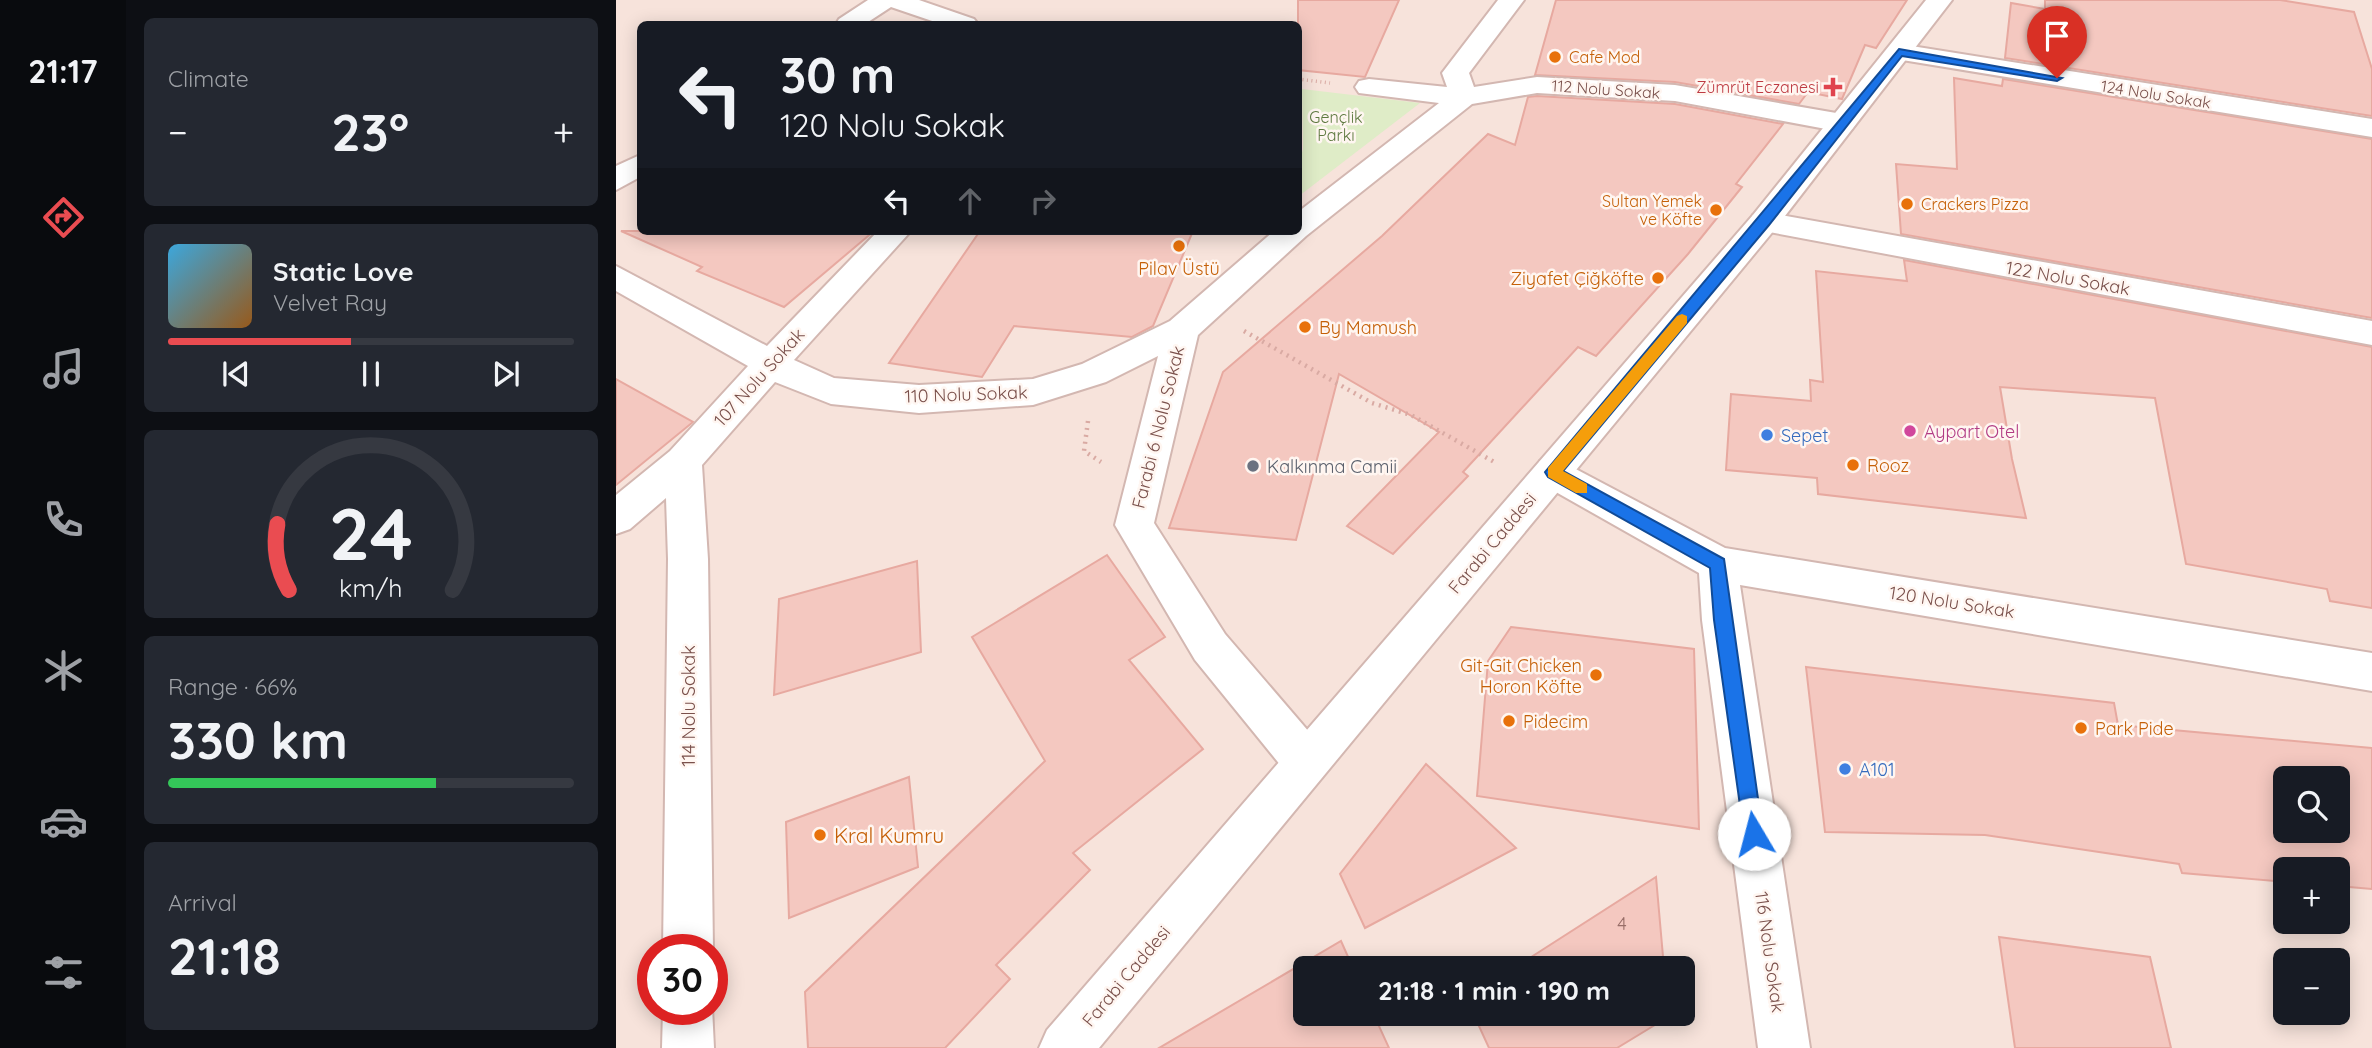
<!DOCTYPE html>
<html lang="en">
<head>
<meta charset="utf-8">
<style>
  :root { --surface:#171b24; --page:#242831; --text:#f1f3f6; --muted:#9ea1a6; --line:#363941; --accent:#ea4c51 }
  body { margin:0; font-family:Quicksand,sans-serif; background:var(--page); color:var(--text); height:100vh; display:flex; flex-direction:column; font-size:26px; white-space:nowrap }
  * { box-sizing:border-box; margin:0 }
  p { font-size:23px; color:var(--muted) }
  .icon { flex:none; width:38px; height:38px; fill:none; stroke:currentColor; stroke-width:2; stroke-linecap:round; stroke-linejoin:round }
  .map { position:relative; flex:1; overflow:hidden }
  .sheet { display:flex; flex-direction:column; gap:18px; padding:18px; background:#0d0f14; width:490px }
  .sheet>* { flex:none }
  .guide { position:absolute; left:21px; top:21px; width:665px; height:214px; border-radius:10px; box-shadow:0 4px 18px #0003; background:#171b24; color:var(--text); overflow:hidden }
  .buttons { position:absolute; left:1657px; top:766px; display:grid; gap:14px }
  .buttons a { display:grid; place-items:center; width:77px; height:77px; border-radius:10px; background:var(--surface); box-shadow:0 4px 18px #0003; font-size:35px }
  .speed { position:absolute; left:21px; top:934px; display:flex; gap:14px; font-size:35px; font-weight:700; text-align:center }
  .speed>* { display:grid; place-content:center; width:91px; height:91px; border-radius:50%; background:var(--surface); box-shadow:0 4px 18px #0003; line-height:1 }
  .speed .limit { border:10px solid #d22; background:#fff; color:#111 }
  .pin { position:absolute; display:grid; place-items:center; width:60px; height:60px; color:#fff; margin:-72px -30px; border-radius:50% 50% 50% 0; rotate:-45deg; box-shadow:0 0 7px #0007 }
  .pin .icon { rotate:45deg }
  .me { position:absolute; width:77px; margin:-38px; rotate:352deg; stroke-linejoin:round; filter:drop-shadow(0 0 5px #0008) }
  .turn { display:flex; align-items:center; gap:24px; height:147px; padding:0 28px; font-size:32px }
  .turn .icon { width:91px; height:91px; stroke-width:2.5 }
  .turn b { display:block; font-size:49px; line-height:60px }
  .lanes { display:flex; align-items:center; height:66px; padding:0 28px; background:#0003; justify-content:center; gap:35px; direction:ltr }
  .lanes .off { opacity:.35 }
  .big { font-size:52px; font-weight:800; line-height:1.1 }
  .sheet .tile { flex:1; display:flex; flex-direction:column; justify-content:center; gap:10px; min-width:0; padding:0 24px; border-radius:10px; background:var(--page) }
  .sheet .dial { align-items:center; gap:0 }
  .dial svg { height:182px; overflow:visible; fill:none; stroke:var(--line); stroke-width:7; stroke-linecap:round; text-anchor:middle }
  .dial text { fill:var(--text); stroke:none }
  .song { display:flex; align-items:center; gap:21px }
  .cover { width:84px; height:84px; border-radius:10px; background:linear-gradient(135deg,hsl(200 70% 55%),hsl(30 70% 35%)) }
  .played { height:7px; border-radius:4px; background:linear-gradient(90deg,var(--accent) 45%,var(--line) 45%) }
  .keys { display:flex; justify-content:space-around; direction:ltr }
  .heat { display:flex; justify-content:space-between; align-items:center; font-size:38px; direction:ltr }
  .charge { height:10px; border-radius:5px; background:linear-gradient(90deg,#34c759 66%,var(--line) 0) }
  .trip { position:absolute; left:677px; top:956px; width:402px; height:70px; border-radius:10px; background:var(--surface); box-shadow:0 4px 18px #0003; font-weight:800; line-height:70px; text-align:center }
  main { display:flex; flex:1; min-height:0 }
  .dock { display:flex; flex-direction:column; width:126px; justify-content:space-around; align-items:center; background:#090b0e; color:var(--muted) }
  .dock .icon { width:49px; height:49px }
  .dock .current { color:var(--accent) }
  .dock b { font-size:32px; color:var(--text) }
  .map>svg:first-child { display:block }
</style>
</head>
<body>
<main>
<nav class="dock">
<b>21:17</b>
<svg class="icon current" aria-label="directions" viewBox="0 0 24 24"><path d="M12 3l9 9-9 9-9-9zM9 14v-3h6M13 9l2 2-2 2"/></svg>
<svg class="icon" aria-label="music" viewBox="0 0 24 24"><path d="M9 18V5l10-2v13"/><circle cx="6" cy="18" r="3"/><circle cx="16" cy="16" r="3"/></svg>
<svg class="icon" aria-label="phone" viewBox="0 0 24 24"><path d="M5 4h4l2 5-3 2q2 4 5 5l2-3 5 2v4C11 20 4 13 5 4z"/></svg>
<svg class="icon" aria-label="climate" viewBox="0 0 24 24"><path d="M12 3v18M4 7l16 10M4 17L20 7"/></svg>
<svg class="icon" aria-label="car" viewBox="0 0 24 24"><path d="M5 17H2v-5l4-1 3-4h7l3 4 3 1v5h-3M9 17h6M6 11h13"/><circle cx="7" cy="17" r="2"/><circle cx="17" cy="17" r="2"/></svg>
<svg class="icon" aria-label="filters" viewBox="0 0 24 24"><path d="M4 7h16M4 17h16"/><circle cx="9" cy="7" r="2"/><circle cx="15" cy="17" r="2"/></svg>
</nav>
<section class="sheet">
<div class="tile"><p>Climate</p>
<div class="heat"><a>−</a><b class="big">23°</b><a>+</a></div>
</div>
<div class="tile">
<div class="song"><i class="cover"></i><div><b>Static Love</b><p>Velvet Ray</p></div></div>
<div class="played"></div>
<div class="keys"><svg class="icon" aria-label="previous" viewBox="0 0 24 24"><path d="M18 5L8 12l10 7zM5 5v14"/></svg><svg class="icon" aria-label="pause" viewBox="0 0 24 24"><path d="M8 5v14M16 5v14"/></svg><svg class="icon" aria-label="next" viewBox="0 0 24 24"><path d="M6 5l10 7-10 7zM19 5v14"/></svg></div>
</div>
<div class="tile dial"><svg viewBox="0 0 100 80">
<path d="M14 69A42 42 0 1 1 86 69"/>
<path d="M14 69A42 42 0 0 1 9 40" stroke="#ea4c51"/>
<text x="50" y="56" font-size="32" font-weight="700">24</text>
<text x="50" y="72" font-size="11">km/h</text>
</svg></div>
<div class="tile"><p>Range · 66%</p><b class="big">330 km</b><div class="charge"></div></div>
<div class="tile"><p>Arrival</p><b class="big">21:18</b></div>
</section>
<div class="map">
<svg width="1756" height="1048" viewBox="0 0 1756 1048">
  <rect width="100%" height="100%" fill="#fdf1ea"/>
  <path fill="#f7e3db" fill-rule="evenodd" d="M0,0H1756V1048H0ZM24,24H682V231H24ZM1670,779H1722V831H1670ZM1670,870H1722V922H1670ZM37,950H96V1010H37ZM1670,961H1722V1013H1670ZM690,968H1068V1013H690Z"/>
  <path fill="#dfecc7" d="M686,89L804,103L683,196V163L687,149Z"/>
  <g fill="#f4c8c0" stroke="#e7a9a0" stroke-width="2" fill-rule="evenodd">
    <path d="M682,0H783L749,77L682,70Z"/>
    <path d="M940,0H1291L1260,48L1249,45L1226,99L1192,92L1183,104L1059,82L919,75Z"/>
    <path d="M1429,0H1664L1738,12L1756,69V116L1389,58L1395,3L1429,9Z"/>
    <path d="M1338,78L1386,86L1387,79L1756,139V318L1285,234L1280,164L1341,169Z"/>
    <path d="M921,96L1059,104L1167,124L1120,184L1126,187L1072,254L980,356L962,347L847,472L852,476L777,554L731,526L823,432L723,374L680,540L553,528L607,372L766,236L872,134L899,145L912,97Z"/>
    <path d="M5,231H258L168,307L81,271L86,267Z"/>
    <path d="M364,231H577L537,326L516,337L398,326L366,377L273,363Z"/>
    <path d="M1288,260L1756,347V608L1714,601L1711,589L1570,564L1539,398L1384,387L1396,459L1410,518L1202,494L1201,478L1110,470L1115,394L1195,401L1194,380L1207,382L1200,271L1291,281Z"/>
    <path d="M0,379L77,422L0,485Z"/>
    <path d="M491,555L549,637L513,660L587,749L457,853L474,870L380,965L394,979L329,1048H192L189,992L429,761L356,637Z"/>
    <path d="M301,561L305,652L158,695L163,599Z"/>
    <path d="M895,627L1078,649L1083,829L861,796L872,661Z"/>
    <path d="M1190,667L1498,703L1502,725L1756,748V889L1722,886V870H1670V882L1566,873L1563,864L1369,835L1209,832ZM1670,779H1722V831H1670Z"/>
    <path d="M810,764L900,848L749,928L724,874Z"/>
    <path d="M293,777L302,867L173,918L170,822Z"/>
    <path d="M1040,877L1048,968H898Z"/>
    <path d="M1383,937L1534,957L1555,1048H1399Z"/>
    <path d="M725,941L737,968H690V1013H757L773,1048H543Z"/>
    <path d="M857,1013H1052V1017L1001,1048H873Z"/>
  </g>
  <g fill="none" stroke-linecap="round" stroke-linejoin="round">
    <defs>
      <g id="minor">
        <path d="M252,0H303L358,19L362,24H325L275,7L249,24H220L223,19Z"/>
        <path d="M882,0H908L853,73L858,87L921,77L1059,85L1226,114L1236,117L1240,123L1236,129L1226,132L1059,101L921,93L856,104L690,236L582,335L538,523L609,634L706,747L712,762L706,777L690,784L674,777L579,660L499,525L542,356L490,382L417,405L303,413L215,404L159,382L86,465L92,559L97,950H47L52,559L50,498L14,529L0,534V495L54,451L132,366L0,291V266L151,346L262,231H295L178,360L218,378L303,385L417,379L466,364L554,321L658,231H682V212L823,103L743,93L739,87L743,81L753,79L831,87L826,73Z"/>
        <path d="M1283,44L1756,119V137L1274,58L1270,52L1274,46Z"/>
        <path d="M24,155V177L0,190V166Z"/>
        <path d="M1148,212L1756,321V345L1137,229L1133,222L1137,215Z"/>
        <path d="M937,457L1109,548L1756,653V691L1124,585L1194,1048H1142L1086,620L1083,573L924,483L918,472L924,461Z"/>
        <path d="M96,1007L98,1048H46L47,1010H96Z"/>
      </g>
      <path id="tertiary" d="M1310,0H1336L1159,229L483,1048H423L431,1030L1137,215Z"/>
    </defs>
    <use href="#minor" stroke="#d3b7b1" stroke-width="4"/>
    <use href="#tertiary" stroke="#d3b7b1" stroke-width="4"/>
    <path stroke="#d9aaa3" stroke-width="3.5" stroke-dasharray="1 3.5" stroke-linecap="butt" d="M682,79L714,83"/>
    <g stroke="#d9aaa3" stroke-width="4.5" stroke-dasharray="2 5" stroke-linecap="butt">
      <path d="M628,331L756,403L795,415L880,463"/>
      <path d="M472,421L468,451L485,462"/>
    </g>
    <use href="#minor" fill="#fff" fill-rule="evenodd"/>
    <use href="#tertiary" fill="#fff" fill-rule="evenodd"/>
  </g>
  <path fill="#1a73e8" stroke="#114b97" stroke-width="2" d="M1283,49L1446,78L1441,81L1286,56L1153,225L947,471L1108,559L1147,834L1144,841L1138,844L1131,841L1128,834L1098,620L1094,568L932,477L929,472Z"/>
  <path fill="#f59e0b" d="M1066,314L1071,316V323L947,471L971,484V493H960L932,477V468L1061,316Z"/>
  <g fill="#e8710a" stroke="#fff6f1" stroke-width="2.5">
    <circle cx="939" cy="57" r="7"/>
    <circle cx="1291" cy="204" r="7"/>
    <circle cx="1100" cy="210" r="7"/>
    <circle cx="563" cy="246" r="7"/>
    <circle cx="1042" cy="278" r="7"/>
    <circle cx="689" cy="327" r="7"/>
    <circle cx="1237" cy="465" r="7"/>
    <circle cx="980" cy="675" r="7"/>
    <circle cx="893" cy="721" r="7"/>
    <circle cx="1465" cy="728" r="7"/>
    <circle cx="204" cy="835" r="7"/>
  </g>
  <path fill="#e0444e" stroke="#fff6f1" stroke-width="2.5" d="M1213.5 76.5h7v7h7v7h-7v7h-7v-7h-7v-7h7z"/>
  <circle fill="#d1479c" stroke="#fff6f1" stroke-width="2.5" cx="1294" cy="431" r="7"/>
  <g fill="#3f7fe0" stroke="#fff6f1" stroke-width="2.5">
    <circle cx="1151" cy="435" r="7"/>
    <circle cx="1229" cy="769" r="7"/>
  </g>
  <circle fill="#6b7280" stroke="#fff6f1" stroke-width="2.5" cx="637" cy="466" r="7"/>
  <g text-anchor="middle" dominant-baseline="central" stroke-width="5" stroke-linejoin="round" paint-order="stroke">
    <g font-size="16" fill="#c56008" stroke="#fff6f1" text-anchor="start">
      <text x="953" y="57">Cafe Mod</text>
      <text x="1086" y="201" text-anchor="end">Sultan Yemek<tspan x="1086" dy="18">ve Köfte</tspan></text>
      <text x="1305" y="204">Crackers Pizza</text>
    </g>
    <g font-size="16" fill="#be3a42" stroke="#fff6f1" text-anchor="end">
      <text x="1203" y="87">Zümrüt Eczanesi</text>
    </g>
    <g font-size="16" fill="#7a504b" stroke="#fff6f1">
      <text transform="translate(990 89) rotate(4)">112 Nolu Sokak</text>
      <text transform="translate(1540 94) rotate(9)">124 Nolu Sokak</text>
    </g>
    <g font-size="16" fill="#5f7a40" stroke="#fff6f1">
      <text x="720" y="117">Gençlik<tspan x="720" dy="18">Parkı</tspan></text>
    </g>
    <g font-size="18" fill="#c56008" stroke="#fff6f1" text-anchor="start">
      <text x="563" y="268" text-anchor="middle">Pilav Üstü</text>
      <text x="1028" y="278" text-anchor="end">Ziyafet Çiğköfte</text>
      <text x="703" y="327">By Mamush</text>
      <text x="1251" y="465">Rooz</text>
      <text x="966" y="665" text-anchor="end">Git-Git Chicken<tspan x="966" dy="21">Horon Köfte</tspan></text>
      <text x="907" y="721">Pidecim</text>
      <text x="1479" y="728">Park Pide</text>
    </g>
    <g font-size="18" fill="#7a504b" stroke="#fff6f1">
      <text transform="translate(1452 278) rotate(10)">122 Nolu Sokak</text>
      <text transform="translate(143 377) rotate(-48)">107 Nolu Sokak</text>
      <text transform="translate(350 394) rotate(-2)">110 Nolu Sokak</text>
      <text transform="translate(542 427) rotate(-76)">Farabi 6 Nolu Sokak</text>
      <text transform="translate(876 543) rotate(-50)">Farabi Caddesi</text>
      <text transform="translate(1336 602) rotate(9)">120 Nolu Sokak</text>
      <text transform="translate(72 706) rotate(-90)">114 Nolu Sokak</text>
      <text transform="translate(1154 952) rotate(82)">116 Nolu Sokak</text>
      <text transform="translate(510 976) rotate(-50)">Farabi Caddesi</text>
    </g>
    <g font-size="18" fill="#b23c85" stroke="#fff6f1" text-anchor="start">
      <text x="1308" y="431">Aypart Otel</text>
    </g>
    <g font-size="18" fill="#366cbe" stroke="#fff6f1" text-anchor="start">
      <text x="1165" y="435">Sepet</text>
      <text x="1243" y="769">A101</text>
    </g>
    <g font-size="18" fill="#5b616d" stroke="#fff6f1" text-anchor="start">
      <text x="651" y="466">Kalkınma Camii</text>
    </g>
    <g font-size="18" fill="#986e68">
      <text x="1006" y="923">4</text>
    </g>
    <g font-size="21" fill="#c56008" stroke="#fff6f1" text-anchor="start">
      <text x="218" y="835">Kral Kumru</text>
    </g>
  </g>
</svg>
<div class="buttons">
<a><svg class="icon" aria-label="search" viewBox="0 0 24 24"><circle cx="10" cy="10" r="6"/><path d="M15 15l6 6"/></svg></a>
<a>+</a>
<a>−</a>
</div>
<div class="speed"><div class="limit">30</div></div>
<div class="pin" style="left:1441px;top:78px;background:#d93025"><svg class="icon" aria-label="arrive" viewBox="0 0 24 24"><path d="M6 21V4h12l-3 4 3 4H6"/></svg></div>
<svg class="me" style="left:1138px;top:834px" viewBox="-20 -20 40 40"><circle r="19" fill="#fff"/><path d="M0-13L10 11 0 6-10 11z" fill="#1a73e8"/></svg>
<div class="trip">21:18 · 1 min · 190 m</div>
<div class="guide">
<div class="turn"><svg class="icon" aria-label="left" viewBox="0 0 24 24"><path d="M17 20v-9H6M10 6l-5 5 5 5"/></svg><div><b>30 m</b>120 Nolu Sokak</div></div>
<div class="lanes"><svg class="icon" aria-label="left" viewBox="0 0 24 24"><path d="M17 20v-9H6M10 6l-5 5 5 5"/></svg><svg class="icon off" aria-label="ahead" viewBox="0 0 24 24"><path d="M12 20V5M6 11l6-6 6 6"/></svg><svg class="icon off" aria-label="right" viewBox="0 0 24 24"><path d="M7 20v-9h11M14 6l5 5-5 5"/></svg></div>
</div>
</div>
</main>
</body>
</html>
